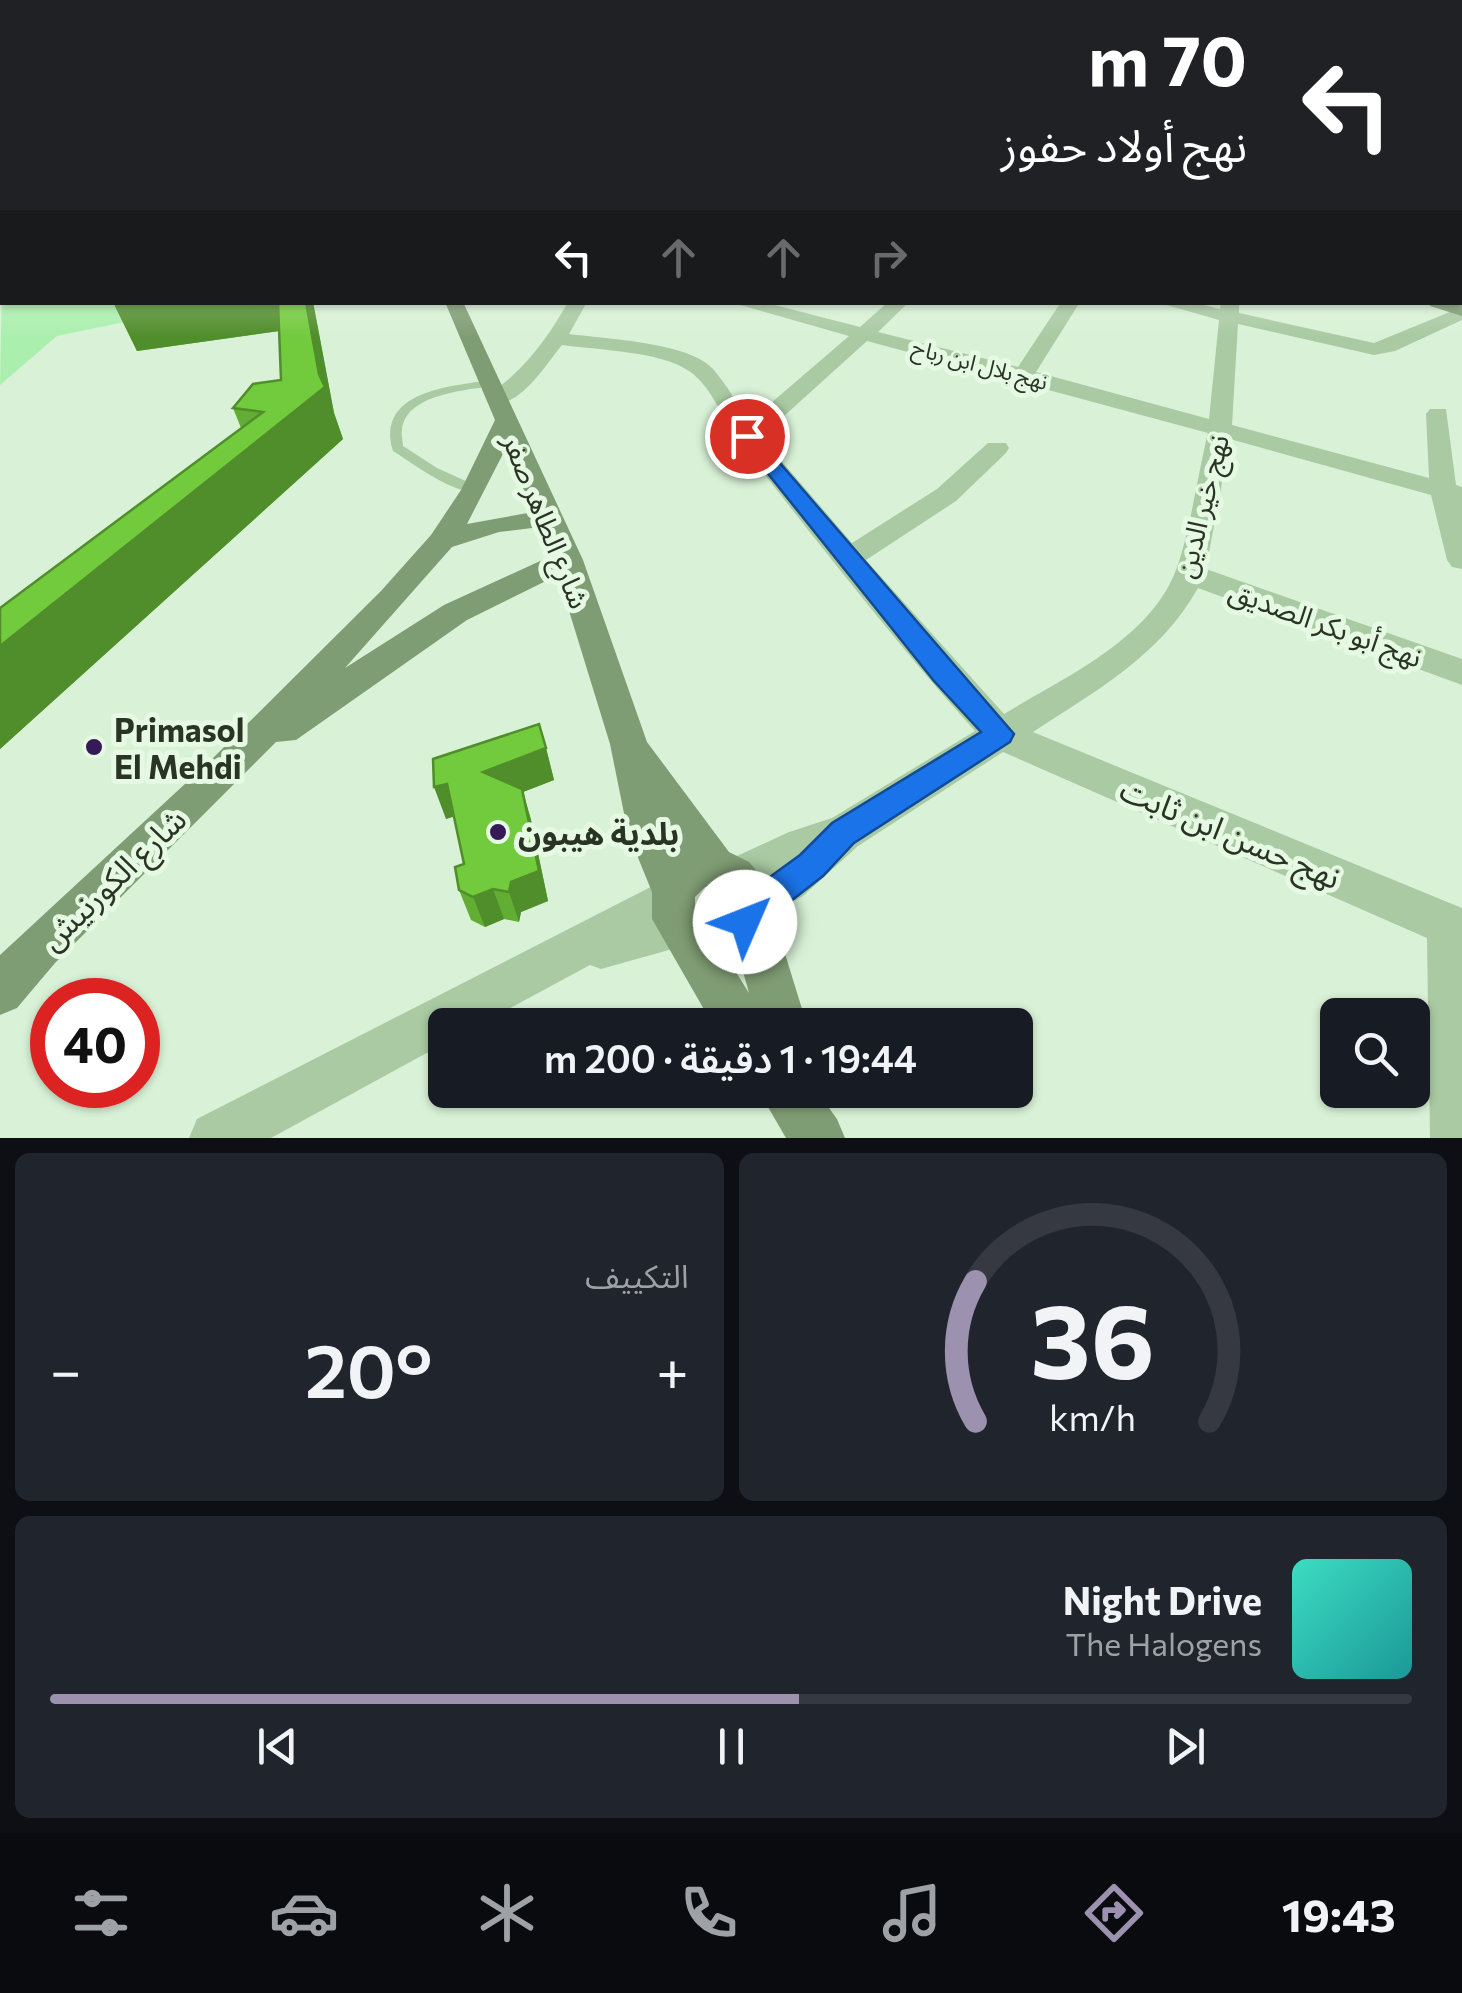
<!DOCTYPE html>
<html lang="ar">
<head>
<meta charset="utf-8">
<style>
  :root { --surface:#171b24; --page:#20242c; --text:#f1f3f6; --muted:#9ea1a6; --line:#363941; --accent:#9c91ae }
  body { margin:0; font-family:Commissioner,"Noto Sans Arabic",sans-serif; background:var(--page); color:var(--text); direction:rtl; height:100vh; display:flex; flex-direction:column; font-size:38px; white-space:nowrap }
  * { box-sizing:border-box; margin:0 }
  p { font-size:32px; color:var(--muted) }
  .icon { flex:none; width:55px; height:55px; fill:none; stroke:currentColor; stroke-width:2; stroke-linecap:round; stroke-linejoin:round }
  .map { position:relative; height:1138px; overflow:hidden; direction:ltr }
  .drawer { display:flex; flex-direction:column; gap:15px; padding:15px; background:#0d0f14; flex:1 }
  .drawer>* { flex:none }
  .hud { position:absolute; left:0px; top:0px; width:1462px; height:305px; box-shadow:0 2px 8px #0004; direction:rtl; background:#202124; color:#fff; overflow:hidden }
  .tools { position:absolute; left:1320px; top:998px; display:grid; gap:20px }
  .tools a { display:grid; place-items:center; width:110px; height:110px; border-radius:15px; background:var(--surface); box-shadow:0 2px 8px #0004; font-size:50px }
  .speed { position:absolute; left:30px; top:978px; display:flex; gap:20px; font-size:50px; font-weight:700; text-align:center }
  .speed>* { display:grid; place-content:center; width:130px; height:130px; border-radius:50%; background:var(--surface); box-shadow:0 2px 8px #0004; line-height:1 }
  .speed .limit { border:15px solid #d22; background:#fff; color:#111 }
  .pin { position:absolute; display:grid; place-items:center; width:85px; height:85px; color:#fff; margin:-42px; border:5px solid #fff; border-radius:50%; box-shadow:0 2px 10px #0007 }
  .me { position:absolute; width:110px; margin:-55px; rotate:46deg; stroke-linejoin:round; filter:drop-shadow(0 0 8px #0008) }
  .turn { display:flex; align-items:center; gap:35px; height:210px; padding:0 50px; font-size:45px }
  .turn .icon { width:130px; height:130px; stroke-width:2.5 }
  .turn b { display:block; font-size:70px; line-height:85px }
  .lanes { display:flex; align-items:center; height:95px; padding:0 50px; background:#0003; justify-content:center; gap:50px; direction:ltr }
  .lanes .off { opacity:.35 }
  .big { font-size:75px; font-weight:600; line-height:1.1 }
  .drawer .tile { flex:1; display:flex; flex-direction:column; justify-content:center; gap:15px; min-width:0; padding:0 35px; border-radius:15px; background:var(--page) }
  .drawer .dial { align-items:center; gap:0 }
  .dial svg { height:260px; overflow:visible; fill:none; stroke:var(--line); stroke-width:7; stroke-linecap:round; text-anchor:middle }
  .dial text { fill:var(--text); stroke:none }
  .song { display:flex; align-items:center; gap:30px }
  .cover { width:120px; height:120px; border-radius:15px; background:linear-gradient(135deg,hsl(170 70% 55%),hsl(180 70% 35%)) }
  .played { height:10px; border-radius:5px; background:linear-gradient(90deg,var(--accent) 55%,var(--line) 55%) }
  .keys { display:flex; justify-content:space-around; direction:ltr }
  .heat { display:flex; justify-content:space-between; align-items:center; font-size:55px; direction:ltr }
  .drawer .tiles { flex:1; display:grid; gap:15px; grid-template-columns:1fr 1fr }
  .tile:last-child { grid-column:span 2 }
  .trip { position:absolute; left:428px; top:1008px; width:605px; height:100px; border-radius:15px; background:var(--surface); box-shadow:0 2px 8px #0004; font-weight:600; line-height:100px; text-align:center; direction:rtl }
  .dock { display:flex; height:160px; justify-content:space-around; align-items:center; background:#090b0e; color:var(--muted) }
  .dock .icon { width:70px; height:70px }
  .dock .current { color:var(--accent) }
  .dock b { font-size:45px; color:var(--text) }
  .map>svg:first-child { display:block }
</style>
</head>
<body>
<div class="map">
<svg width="1462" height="1138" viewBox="0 0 1462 1138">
  <rect width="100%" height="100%" fill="#d9f2d7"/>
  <path fill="#abefae" d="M2,280V302L148,303L129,321L57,336L0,385Z"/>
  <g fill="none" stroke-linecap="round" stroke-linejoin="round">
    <path fill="#a9caa3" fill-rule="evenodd" d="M491,380L496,383L495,385C467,391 406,393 402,430C401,435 403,441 403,446L437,468L479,487L481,490L479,493C452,493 415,465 393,451C375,391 451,386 491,380Z"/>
    <g fill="#a9caa3" fill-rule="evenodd">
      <rect x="1460" y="213" width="2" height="10"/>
      <rect x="1460" y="259" width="2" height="10"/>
      <path d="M568,302H587L569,334C605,339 689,342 713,369C727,385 738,405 749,422L849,336L730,302H763L860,327L888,302H909L878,332L1018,367L1061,302H1080L1036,372L1209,419L1219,320L1156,302H1192L1220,309L1221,302H1239V313L1374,343L1462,307V320L1395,351L1374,355L1238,324L1232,425L1429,478L1426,414L1430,409H1446L1456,485L1462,487V569L1452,567L1447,560L1431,495L1230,439L1206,569L1462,659V685L1198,588C1160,656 1097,690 1033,732L1462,908V1138H1430L1427,938L1003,752L858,846L803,896L750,924L734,918L728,903L731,895L722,891L715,877L722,863L789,832L832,818L975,731C893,640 818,542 742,446C725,424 712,386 689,371C660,351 597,350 562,345C546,364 519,410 490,403L487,398C494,389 504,384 512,376C535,355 553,329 568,302ZM867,341L1208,433C1198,472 1189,540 1174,575C1145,642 1063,678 1004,714L866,560L956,501L1006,453L1009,448L1006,443H988L937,489L852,543L761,437Z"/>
      <path d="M672,876L688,882L694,897L689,909L694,911L701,927L694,943L601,969L590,965L479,1025H445V1043L271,1138H189L197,1119Z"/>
    </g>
    <g fill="#7f9d74" fill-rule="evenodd">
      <path d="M445,302H463L583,560L647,742L729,852L749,862L761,876L807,1025H713L652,919V892L628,833L610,744L558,575L467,620L296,740L276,742L55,963L17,1008L0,1015V955L213,758L381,591L431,535L461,490L495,420ZM506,448L533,512L467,524ZM540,527L551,556L444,605L345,668L452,547L499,532ZM705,887L716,888L725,897V911L716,919H704L695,911V897ZM739,957L749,993L729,961Z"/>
      <path d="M1428,302L1462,304V316L1430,306Z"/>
      <path d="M758,1090H816L837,1119L845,1138H786Z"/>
    </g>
  </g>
  <g fill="#62ae34">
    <path d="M114,302H313L334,413L343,439L0,749V608L241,428L233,408L281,380L279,331L137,351L114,304Z"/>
    <path d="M546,748L554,780L523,792L531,820L548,901L521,912L519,922L504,919L485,927L471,920L459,890L464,864L454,816L446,819Z"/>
  </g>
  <g fill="#508d2b">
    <path d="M128,302H284L294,329L137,351L114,304Z"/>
    <path d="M306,302H313L334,413L343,439L0,749V646L319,374Z"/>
    <path d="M546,748L554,780L523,792L531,820L548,901L521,912L519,922L509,892L483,772Z"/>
    <path d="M447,784L459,815L446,819L434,787Z"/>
    <path d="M493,889L504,919L485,927L473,897Z"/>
  </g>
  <g fill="#72ca3d" stroke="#508d2b" stroke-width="2.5">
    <path d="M278,302H306L319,374L325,387L0,646V608L263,412L233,408L253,384L281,380Z"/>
    <path d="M539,724L546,748L483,772L522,789L539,871L511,882L509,892L493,889L473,897L459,890L455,867L464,864L447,784L434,787L433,759Z"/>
  </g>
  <linearGradient id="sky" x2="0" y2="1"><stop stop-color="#849bd1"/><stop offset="0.53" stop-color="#eef9ed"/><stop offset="1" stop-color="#eef9ed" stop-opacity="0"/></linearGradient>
  <rect width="1462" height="337" fill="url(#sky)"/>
  <path fill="#1a73e8" stroke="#114b97" stroke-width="2.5" d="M747,431L754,433L1014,734L1010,742L854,843L823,876L791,901L764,913L757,933L745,938L733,933L728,922L738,892L767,879L800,855L832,823L981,732L934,681L741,440V433Z"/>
  <g fill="#351a57" stroke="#e5f9e3" stroke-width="4">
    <circle cx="94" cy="747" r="10"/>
    <circle cx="498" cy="832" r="10"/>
  </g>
  <g text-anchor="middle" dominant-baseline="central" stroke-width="10" stroke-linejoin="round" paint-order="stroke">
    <g font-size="22" fill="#2a3425" stroke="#e5f9e3">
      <text transform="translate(980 364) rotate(15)">نهج بلال ابن رباح</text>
    </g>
    <g font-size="28" fill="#2a3425" stroke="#e5f9e3">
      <text transform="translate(1201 506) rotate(-76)">نهج خير الدين</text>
      <text transform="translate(547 521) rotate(68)">شارع الطاهر صفر</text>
      <text transform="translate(1326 623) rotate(20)">نهج أبو بكر الصديق</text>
    </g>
    <g font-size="32" font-weight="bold" fill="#2a3425" stroke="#e5f9e3" text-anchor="start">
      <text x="114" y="729">Primasol<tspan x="114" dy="37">El Mehdi</tspan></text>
      <text x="518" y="832">بلدية هيبون</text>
    </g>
    <g font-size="32" fill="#2a3425" stroke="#e5f9e3">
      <text transform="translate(1231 832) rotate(23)">نهج حسن ابن ثابت</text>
      <text transform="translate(112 878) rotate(-44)">شارع الكورنيش</text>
    </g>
  </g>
</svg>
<div class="tools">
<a><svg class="icon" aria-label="search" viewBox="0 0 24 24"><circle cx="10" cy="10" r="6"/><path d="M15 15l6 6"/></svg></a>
</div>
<div class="speed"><div class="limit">40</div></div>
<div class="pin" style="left:747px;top:436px;background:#d93025"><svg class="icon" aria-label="arrive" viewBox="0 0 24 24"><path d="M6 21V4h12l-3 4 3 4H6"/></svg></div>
<svg class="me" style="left:745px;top:922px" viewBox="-20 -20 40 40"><circle r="19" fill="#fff"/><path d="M0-13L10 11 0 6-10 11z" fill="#1a73e8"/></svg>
<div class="trip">19:44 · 1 دقيقة · 200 m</div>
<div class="hud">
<div class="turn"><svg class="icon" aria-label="left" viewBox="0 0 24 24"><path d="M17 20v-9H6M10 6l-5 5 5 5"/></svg><div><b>70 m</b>نهج أولاد حفوز</div></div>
<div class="lanes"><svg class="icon" aria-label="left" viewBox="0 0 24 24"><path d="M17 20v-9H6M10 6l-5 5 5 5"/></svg><svg class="icon off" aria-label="ahead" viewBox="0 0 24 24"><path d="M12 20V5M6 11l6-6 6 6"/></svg><svg class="icon off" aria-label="ahead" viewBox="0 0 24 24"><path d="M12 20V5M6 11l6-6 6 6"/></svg><svg class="icon off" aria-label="right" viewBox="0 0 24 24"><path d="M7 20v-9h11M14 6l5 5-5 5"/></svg></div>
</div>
</div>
<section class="drawer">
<div class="tiles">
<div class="tile dial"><svg viewBox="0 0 100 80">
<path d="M14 69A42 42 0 1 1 86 69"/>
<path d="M14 69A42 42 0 0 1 14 26" stroke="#9c91ae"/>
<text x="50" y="56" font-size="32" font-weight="700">36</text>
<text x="50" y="72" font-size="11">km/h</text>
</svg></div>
<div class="tile"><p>التكييف</p>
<div class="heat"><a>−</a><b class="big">20°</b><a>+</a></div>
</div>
<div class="tile">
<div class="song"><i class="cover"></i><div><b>Night Drive</b><p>The Halogens</p></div></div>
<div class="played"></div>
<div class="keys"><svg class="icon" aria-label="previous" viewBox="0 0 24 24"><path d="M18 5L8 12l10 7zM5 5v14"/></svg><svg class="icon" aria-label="pause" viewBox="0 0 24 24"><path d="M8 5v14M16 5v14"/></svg><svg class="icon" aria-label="next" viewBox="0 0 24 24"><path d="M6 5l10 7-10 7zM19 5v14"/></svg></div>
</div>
</div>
</section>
<nav class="dock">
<b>19:43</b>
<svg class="icon current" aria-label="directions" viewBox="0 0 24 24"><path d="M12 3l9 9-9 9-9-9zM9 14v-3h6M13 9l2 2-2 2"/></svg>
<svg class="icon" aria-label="music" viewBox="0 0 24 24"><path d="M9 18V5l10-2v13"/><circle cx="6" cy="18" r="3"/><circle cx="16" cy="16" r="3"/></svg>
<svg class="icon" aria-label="phone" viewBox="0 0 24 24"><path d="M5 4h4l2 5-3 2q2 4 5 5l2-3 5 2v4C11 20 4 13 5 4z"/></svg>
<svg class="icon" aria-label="climate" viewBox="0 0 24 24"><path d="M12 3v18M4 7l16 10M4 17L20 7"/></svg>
<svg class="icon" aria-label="car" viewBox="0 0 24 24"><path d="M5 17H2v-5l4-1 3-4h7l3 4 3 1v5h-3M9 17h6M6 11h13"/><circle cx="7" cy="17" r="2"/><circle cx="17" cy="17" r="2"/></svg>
<svg class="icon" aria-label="filters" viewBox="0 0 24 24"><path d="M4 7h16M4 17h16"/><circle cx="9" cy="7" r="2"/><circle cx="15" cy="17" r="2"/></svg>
</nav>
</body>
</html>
